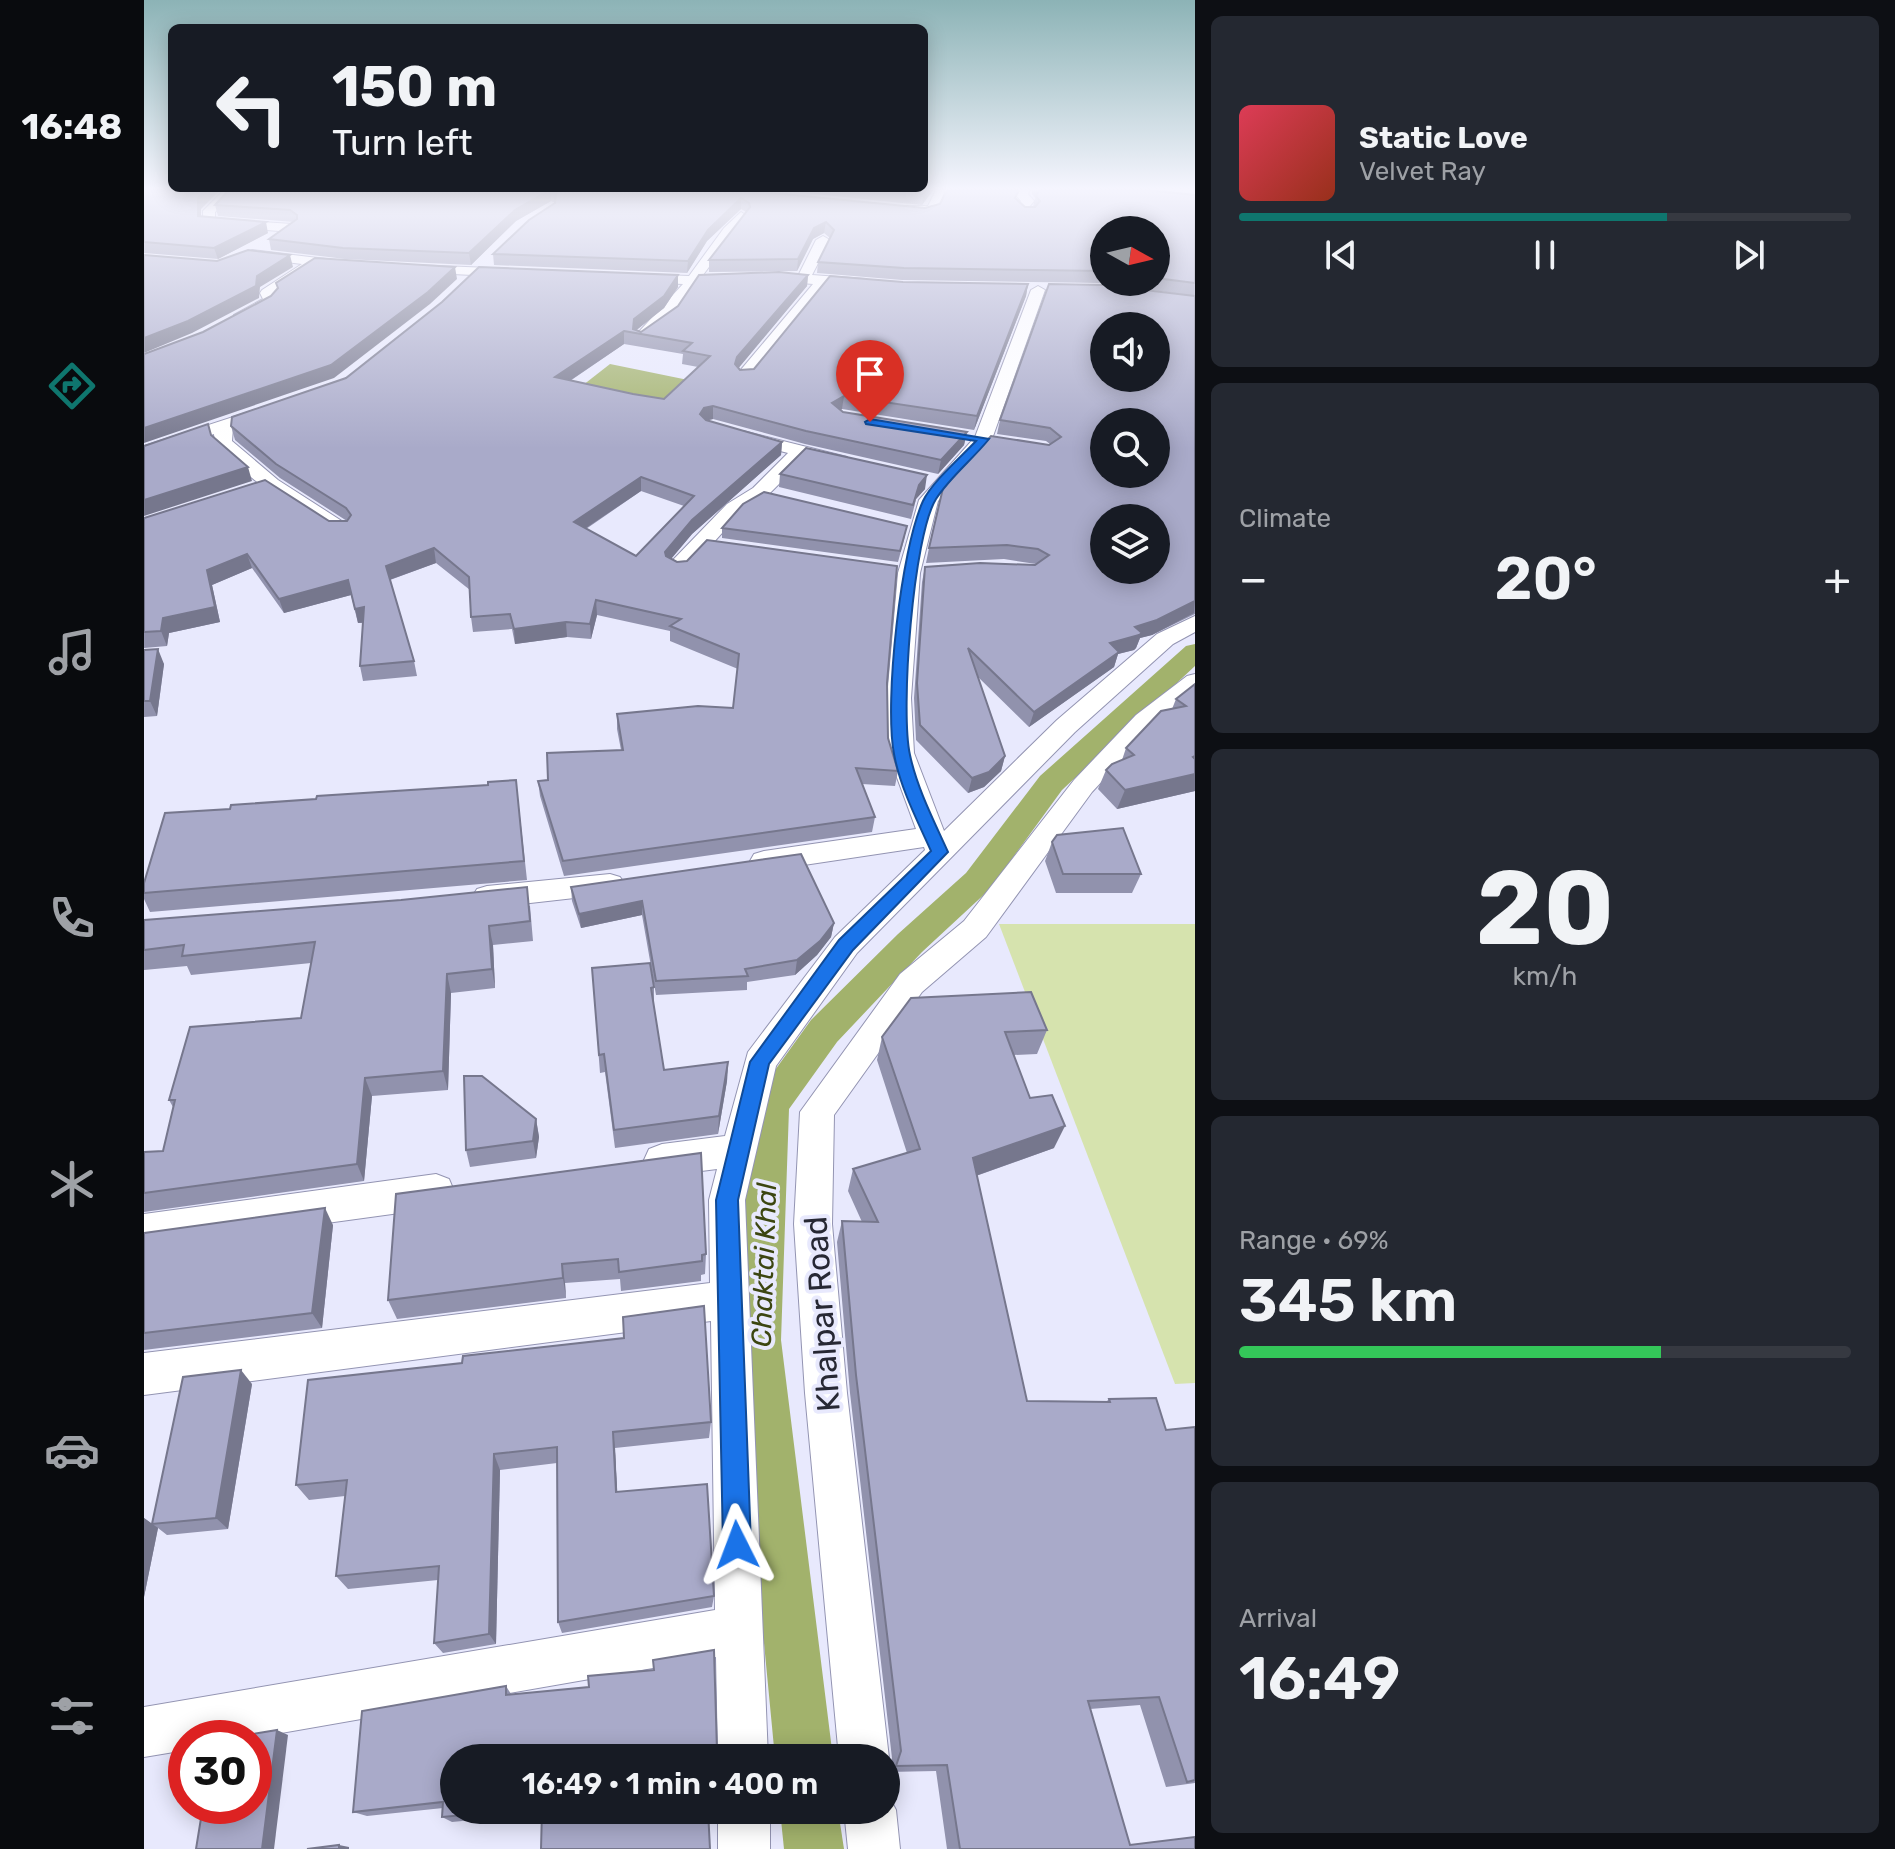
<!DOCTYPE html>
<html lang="en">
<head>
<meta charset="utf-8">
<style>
  :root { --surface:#171b24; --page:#242831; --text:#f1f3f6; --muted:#9ea1a6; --line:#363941; --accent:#0f766e }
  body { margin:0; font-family:Rubik,sans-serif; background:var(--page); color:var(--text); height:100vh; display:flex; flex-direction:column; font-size:30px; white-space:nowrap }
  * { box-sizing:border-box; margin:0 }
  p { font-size:26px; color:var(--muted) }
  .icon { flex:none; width:44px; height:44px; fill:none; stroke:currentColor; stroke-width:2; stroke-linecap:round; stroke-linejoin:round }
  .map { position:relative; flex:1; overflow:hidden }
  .side { display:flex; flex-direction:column; gap:16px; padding:16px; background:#0d0f14; width:700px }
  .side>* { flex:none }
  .top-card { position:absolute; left:24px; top:24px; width:760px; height:168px; border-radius:12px; box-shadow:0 4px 20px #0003; background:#171b24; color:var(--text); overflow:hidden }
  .needle { width:52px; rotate:98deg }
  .tools { position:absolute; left:946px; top:216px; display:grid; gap:16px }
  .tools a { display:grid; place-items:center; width:80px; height:80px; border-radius:50%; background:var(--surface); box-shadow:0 4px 20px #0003; font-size:40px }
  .speed { position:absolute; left:24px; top:1720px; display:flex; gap:16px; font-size:40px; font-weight:700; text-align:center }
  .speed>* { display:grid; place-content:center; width:104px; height:104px; border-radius:50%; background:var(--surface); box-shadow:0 4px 20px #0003; line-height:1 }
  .speed .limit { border:12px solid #d22; background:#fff; color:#111 }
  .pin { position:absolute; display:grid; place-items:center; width:68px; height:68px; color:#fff; margin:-82px -34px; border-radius:50% 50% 50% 0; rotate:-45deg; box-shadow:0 0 8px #0007 }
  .pin .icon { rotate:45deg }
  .me { position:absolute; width:88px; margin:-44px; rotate:357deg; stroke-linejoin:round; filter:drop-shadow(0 0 6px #0008) }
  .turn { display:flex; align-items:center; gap:28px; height:168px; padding:0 32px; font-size:36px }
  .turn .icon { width:104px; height:104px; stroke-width:2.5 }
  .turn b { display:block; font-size:56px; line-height:68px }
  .big { font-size:60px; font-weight:600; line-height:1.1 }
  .side .card { flex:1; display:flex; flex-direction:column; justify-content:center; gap:12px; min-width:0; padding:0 28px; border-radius:12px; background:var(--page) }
  .side .dial { align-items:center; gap:0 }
  .dial b { font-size:104px; line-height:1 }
  .song { display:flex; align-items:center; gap:24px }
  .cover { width:96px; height:96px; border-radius:12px; background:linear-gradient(135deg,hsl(350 70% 55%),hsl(10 70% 35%)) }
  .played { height:8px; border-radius:4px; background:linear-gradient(90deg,var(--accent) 70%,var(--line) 70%) }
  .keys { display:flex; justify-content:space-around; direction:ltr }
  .heat { display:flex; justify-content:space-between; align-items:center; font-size:44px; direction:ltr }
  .charge { height:12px; border-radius:6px; background:linear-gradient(90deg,#34c759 69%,var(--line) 0) }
  .trip { position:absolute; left:296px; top:1744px; width:460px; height:80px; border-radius:40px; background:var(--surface); box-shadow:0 4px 20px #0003; font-weight:600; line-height:80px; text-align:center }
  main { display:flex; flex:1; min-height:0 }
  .tabs { display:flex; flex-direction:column; width:144px; justify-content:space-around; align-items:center; background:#090b0e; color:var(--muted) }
  .tabs .icon { width:56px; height:56px }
  .tabs .active { color:var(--accent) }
  .tabs b { font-size:36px; color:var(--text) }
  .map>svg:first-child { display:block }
</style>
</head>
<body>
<main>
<nav class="tabs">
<b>16:48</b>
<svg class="icon active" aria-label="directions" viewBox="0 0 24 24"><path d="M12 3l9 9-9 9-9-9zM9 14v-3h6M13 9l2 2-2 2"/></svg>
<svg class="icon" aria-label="music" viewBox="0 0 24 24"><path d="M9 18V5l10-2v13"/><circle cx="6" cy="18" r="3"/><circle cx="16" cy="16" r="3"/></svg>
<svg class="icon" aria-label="phone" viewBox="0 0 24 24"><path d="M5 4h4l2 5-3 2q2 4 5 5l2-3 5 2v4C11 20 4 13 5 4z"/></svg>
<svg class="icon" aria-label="climate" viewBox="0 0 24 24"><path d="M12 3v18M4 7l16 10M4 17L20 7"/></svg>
<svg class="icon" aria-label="car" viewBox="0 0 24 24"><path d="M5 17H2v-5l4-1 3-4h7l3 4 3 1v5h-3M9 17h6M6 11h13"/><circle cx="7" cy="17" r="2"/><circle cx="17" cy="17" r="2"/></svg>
<svg class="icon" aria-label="filters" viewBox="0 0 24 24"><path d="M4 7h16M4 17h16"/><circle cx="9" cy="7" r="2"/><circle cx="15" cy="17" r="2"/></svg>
</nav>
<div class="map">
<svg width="1051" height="1849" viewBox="0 0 1051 1849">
  <rect width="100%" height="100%" fill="#e8e9fd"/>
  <path fill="#d6e3ae" d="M855,924H1051V1383L1031,1384Z"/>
  <path fill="#a2b26c" d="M466,364L549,381L520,407L434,389Z"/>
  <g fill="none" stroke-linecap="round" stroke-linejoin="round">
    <g fill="#a2b26c" fill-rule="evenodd">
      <path d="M1051,644V666L918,790L846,889L778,952L693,1042L645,1109L637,1340L689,1758H631L591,1340L606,1105L667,1020L754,934L822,873L896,776L1042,646Z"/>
      <path d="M636,1810H694L700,1849H640Z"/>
    </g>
    <defs>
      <g id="street">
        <path d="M80,190H94L71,212V219L148,224L154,228L148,232L59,225V211Z"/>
        <path d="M792,190H804L792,213L753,214L747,210L753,206H784Z"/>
        <path d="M874,190H886L884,194L890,201L885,207L891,212L889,215H881L872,208L877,201L872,195Z"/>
        <path d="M597,212L603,216L559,275L655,274L672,240L679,236L686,240L668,275L722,279L729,283L722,287L684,285L607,380H595L593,376L595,372L669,284L634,281L553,284L519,326L499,341L491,336L539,284L494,282L487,278L494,274L545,276L580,228Z"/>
        <path d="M108,250L207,262L214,266L207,270L172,266L131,294L134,300L132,303L95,323L90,321V315L119,299L116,293L118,290L158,264L103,257L101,254Z"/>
        <path d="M271,265L371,269L378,273L371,277L266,272V266Z"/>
        <path d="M894,286L901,290L848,439L794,501L776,573L767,698L770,753L800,831L913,720L1013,634L1051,616V632L1029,644L931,732L713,953L632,1066L601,1200L624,1758H574L572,1657L108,1738H42V1750L0,1757V1707L571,1610L567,1321L0,1395V1353L566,1283L565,1200L573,1169L518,1176L505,1171L500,1160L505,1149L518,1144L581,1136L604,1052L691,937L781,850L780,847L620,871L610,868L606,861L610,854L620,851L772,829L744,753L743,698L754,573L775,500L831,437L887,290Z"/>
        <path d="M126,405L135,410L132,414L89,428L88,441L134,480L204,525L207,529L204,533C183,539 69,456 70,434L0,458V446Z"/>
        <path d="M599,431L703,457L705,461L696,467L661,458L623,496L597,512L542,573H526L523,568L526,563L583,504L609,488L644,453L593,440L590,436L593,432Z"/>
        <path d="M1051,674V693L1010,725L948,792L842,937L778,992L690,1115L688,1224L703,1393L745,1758L742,1766V1758H695L661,1393L650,1224L656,1112L756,974L820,921L930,780L992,715L1043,676Z"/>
        <path d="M466,874L476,877L481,884L476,891L466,894L343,908L333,905L328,897L333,889L343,886Z"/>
        <path d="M292,1174L305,1179L310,1191L305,1203L292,1208L0,1248V1214Z"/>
        <path d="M742,1791L752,1810L756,1849H704L700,1810H742Z"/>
        <rect x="574" y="1810" width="52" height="39"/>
      </g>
    </defs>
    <use href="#street" stroke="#9394b2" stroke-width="2"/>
    <use href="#street" fill="#fff" fill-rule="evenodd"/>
  </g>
  <g fill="#9192ad" fill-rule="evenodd">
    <path d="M0,190L57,209V216L124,233L74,259L0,253Z"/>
    <path d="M85,190H597L781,208L874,200L881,207H889L891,198L888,194V190H1004L1051,195V296L956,283L758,280L673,273L674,262L686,238L680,233L669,239L653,271L565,272V260L602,212L597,209L563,241L543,273L350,265L349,254L411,203L407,201L372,221L327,265L201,259L127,250L125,239L150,222L74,216L71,205ZM960,230H1012V282H960Z"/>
    <path d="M632,190H789L778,205Z"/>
    <path d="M664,275L663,286L594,368L596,370L610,369L759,282L884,284L882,296L830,430L698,409L697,410L699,412L823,432L820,445L794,474L661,444L569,419L562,421L638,442L637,455L548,534L527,559L743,683L744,738L754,771L751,786L718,784L731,817L728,832L420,876L396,796L394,781L404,780L477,750L473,729V714L589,708L594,669L526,641V631L453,615L447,639L423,637L371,644L368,629L329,632L327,617L326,590L292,563L246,580L270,661L273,676L219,681L216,666L219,623H214L207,595L140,613L108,568L68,585L76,622L25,633L23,646L0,648V518L203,521L136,478L91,440L87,426L534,287L520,308L492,330L497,332ZM480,344L539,354L538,364L554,367L520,399L489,394L426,381ZM497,491L540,506L492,556L442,529Z"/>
    <path d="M1051,296V614L1008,635L996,638L992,648L990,650L974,654L970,667L885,727L833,676L861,756L857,771L840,787L824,793L772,740L770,698L778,582L781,567L892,564L860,559L782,563L785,548L906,444L902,441L853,434L856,420Z"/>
    <path d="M636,474L781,489L772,499L767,519L635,487Z"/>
    <path d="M578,528L761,536L754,562L578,538Z"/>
    <path d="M0,650L20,664L13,716L0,717Z"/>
    <path d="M1051,684V791L973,809L954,789L962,770L978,760L982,748L1028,709L1032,699Z"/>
    <path d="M372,780L383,880L6,912L0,899V883L86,809L344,785Z"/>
    <path d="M908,842L997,874L988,893H912L901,861Z"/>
    <path d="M427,887L690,923L687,937L673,955L651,975L603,982V990L512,995L498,915L437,928L428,901Z"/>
    <path d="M386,906L389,941L349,945L351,988L307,993L304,1090L228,1096L220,1181L0,1212V1152L19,1151L29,1107L25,1100L157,1018L167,963L47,975L43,966L0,970V920Z"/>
    <path d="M448,968L510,987V1006L520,1070L584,1062L583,1081L574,1134L471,1148L461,1072L456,1073Z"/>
    <path d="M903,1030L893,1054L869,1055L886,1098L910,1148L832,1176L883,1401L962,1402L965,1399L1022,1430L1051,1427V1783L1022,1787L996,1705L946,1709L986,1845L1051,1849H803L792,1771L743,1772L748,1758L706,1393L693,1242L698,1221L718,1222L704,1191L709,1169L763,1153L733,1060L738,1037Z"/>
    <path d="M392,1119L395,1137L392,1158L326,1167L322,1150Z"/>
    <path d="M252,1194L562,1254L561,1274L557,1275V1281L477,1291L476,1279L421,1283L422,1298L253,1319L244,1300Z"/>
    <path d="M189,1225L178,1328L0,1350V1233Z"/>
    <path d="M164,1380L567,1422L565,1438L471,1448L473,1492L570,1596L568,1607L418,1633L414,1622L413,1463L356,1470L352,1644L299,1653L290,1643L294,1580L204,1589L192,1576L201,1496L165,1500L152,1485Z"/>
    <path d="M108,1384L84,1529L23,1535L14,1528L0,1597V1518L8,1524Z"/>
    <path d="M362,1686L367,1694L573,1751L310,1810H564L398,1813L308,1822L298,1817L299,1808L223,1816L209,1812Z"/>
  </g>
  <g fill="#76778d">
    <path d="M62,190H76L57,209V227L54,216V198Z"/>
    <path d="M406,190L407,201L372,221L327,265L325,253L371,210Z"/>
    <path d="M783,190H789L778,205L780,194Z"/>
    <path d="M597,198V209L563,241L543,273L544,261L564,230Z"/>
    <path d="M122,222L124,233L74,259L70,248Z"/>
    <path d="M682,222L680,233L669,239L653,271L654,259L670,228Z"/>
    <path d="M146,255L149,267L116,287L115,298L48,333L0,353V338L113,276Z"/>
    <path d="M311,267L313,279L286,304L190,378L0,443V428Z"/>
    <path d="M534,275V287L520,308L489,333L490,319Z"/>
    <path d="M664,275L663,286L593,370L591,364L593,357Z"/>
    <path d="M884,284L882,296L830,430L833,416Z"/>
    <path d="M480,331V344L412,390L411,377Z"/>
    <path d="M700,396L698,409L686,416L688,403Z"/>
    <path d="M569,406V419L560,421L556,414L560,408Z"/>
    <path d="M823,432L820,445L794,474L797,460Z"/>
    <path d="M638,442L637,455L548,534L521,566V552L548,520Z"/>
    <path d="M104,467L108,481L0,516V500Z"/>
    <path d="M783,475L781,489L772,499L767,519L775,485Z"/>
    <path d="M497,477V491L430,536V522Z"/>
    <path d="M290,548L292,563L245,580L242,566Z"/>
    <path d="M103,554L108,568L68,585L76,622L25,633L23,646L17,631L19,618L63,570Z"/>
    <path d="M204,580L207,595L140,613L135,599Z"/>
    <path d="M452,600L453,615L447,639L446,624Z"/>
    <path d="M1051,601L1050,613L1008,635L996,638L992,648L990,650L974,654L970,667L885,727L890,712L966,643L991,627Z"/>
    <path d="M220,607L223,622L214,623L211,609Z"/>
    <path d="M422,622L423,637L371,644L370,629Z"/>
    <path d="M14,649L20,664L13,716L6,701Z"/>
    <path d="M861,756L857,771L840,787L824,793L828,778Z"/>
    <path d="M1051,774V791L973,809L981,790Z"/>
    <path d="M498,901V915L437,928L435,914Z"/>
    <path d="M690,923L687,937L673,955L651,975L653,960Z"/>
    <path d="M345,926L349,945L351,988L348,969Z"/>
    <path d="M303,974L307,993L304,1090L299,1071Z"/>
    <path d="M584,1062L583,1081L574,1134L575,1116Z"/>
    <path d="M221,1078L228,1096L220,1181L213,1164Z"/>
    <path d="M392,1119L395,1137L392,1158L389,1141Z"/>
    <path d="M921,1126L910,1148L820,1180L829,1158Z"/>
    <path d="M181,1208L189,1225L178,1328L168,1313Z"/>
    <path d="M418,1264L421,1283L422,1298L419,1278Z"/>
    <path d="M97,1370L108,1384L84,1529L72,1518Z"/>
    <path d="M469,1432L471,1448L474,1506L472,1492Z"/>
    <path d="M350,1454L356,1470L352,1644L345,1634Z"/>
    <path d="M0,1518L14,1528L0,1597Z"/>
    <path d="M133,1730L144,1735L130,1849H118Z"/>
    <path d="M195,1845L205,1847V1849H195Z"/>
  </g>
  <g fill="#a9aac9" stroke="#76778d" stroke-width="2" fill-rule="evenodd">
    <path d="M0,190H62L54,198V216L122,222L70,248L0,242Z"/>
    <path d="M85,190H597L781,208L796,204L803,190H875L871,198L881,207H891L896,201L892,196L895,190H1004L1051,195V283L1012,278V230H960V271L760,268L674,262L690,230L682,222L670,228L654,259L565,260L606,207L605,203L597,198L564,230L544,261L349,254L385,220L411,203L412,193L406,190L371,210L325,253L199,248L125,239L153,219V215L146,210L71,205Z"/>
    <path d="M741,190H783L780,194Z"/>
    <path d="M104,250L146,255L113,276L112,286L44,321L0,338V255L73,261Z"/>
    <path d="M171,258L311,267L284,292L187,365L0,428V354L59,332L127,296L134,288L132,283Z"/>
    <path d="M335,267L534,275L520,296L490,319L489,329L497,332L534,306L555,275L635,272L664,275L593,357L591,364L596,370L610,369L686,276L759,282L884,284L833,416L700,396L688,403L699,412L823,432L797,460L662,431L569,406L560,408L556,414L562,420L638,442L548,520L521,552L522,556L533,562L543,561L563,540L753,566L743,683L744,738L754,771L712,768L731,817L419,861L394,781L404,780L403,753L479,750L473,714L554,706L589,708L595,654L526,626L537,619L452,600L446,624L422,622L370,629L366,614L327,617L325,577L290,548L242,566L270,661L216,666L220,607L211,609L204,580L135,599L103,554L63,570L71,607L19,618L17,631L0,632V518L121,480L185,521H203L207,515L202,508L132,464L87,426L88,417L202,378L298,302ZM480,331L548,343L539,351L566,356L520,399L489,394L411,377ZM497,477L550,496L492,556L430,522Z"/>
    <path d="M905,284L959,285L1051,296V601L1013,620L991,627L998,633L995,635L966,643L975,652L890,712L824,648L861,756L845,772L828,778L776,725L773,683L781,567L836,563L891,565L905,555L894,549L863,545L785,548L799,488L847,436L905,445L917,437L906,428L856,420ZM960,326H1012V378H960ZM960,422H1012V474H960ZM960,518H1012V570H960Z"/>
    <path d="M64,424L67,435L104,467L0,500V446Z"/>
    <path d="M662,448L783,475L775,485L769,505L636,474Z"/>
    <path d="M620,492L763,526L756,551L578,528L599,504Z"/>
    <path d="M14,649L6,701H0V650Z"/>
    <path d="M1051,684V756L1049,757L1051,759V774L981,790L962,770L968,764L990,755L982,748L1017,711L1042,706L1032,699Z"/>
    <path d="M372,780L380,861L0,893V883L21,813L86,809L87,805L172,799L173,796L344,785V782Z"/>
    <path d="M979,828L997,874H919L908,842L913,835Z"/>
    <path d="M657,854L690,923L676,941L653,960L601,969L604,976L512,981L498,901L435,914L427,887Z"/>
    <path d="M383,887L386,921L345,926L348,969L303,974L299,1071L221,1078L213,1164L0,1193V1152L19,1151L31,1100H25L46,1027L157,1018L171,942L38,956L40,945L0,950V920L257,900Z"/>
    <path d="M506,963L510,987L507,988L520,1070L584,1062L575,1116L470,1130L460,1054L455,1055L448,968Z"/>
    <path d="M887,992L903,1030L861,1032L886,1098L908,1095L921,1126L829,1158L883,1401L966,1402L965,1399L1012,1398L1022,1430L1051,1427V1780L1043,1782L1015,1697L944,1701L986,1845L1051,1837V1849H816L803,1765L752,1766L757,1751L712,1375L698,1221L734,1222L709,1169L776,1149L738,1037L767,998Z"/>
    <path d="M320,1076H338L392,1119L389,1141L322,1150Z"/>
    <path d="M557,1153L562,1254L558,1255V1261L475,1272L474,1259L418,1264L419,1278L244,1300L252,1194Z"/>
    <path d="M181,1208L168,1313L0,1333V1233Z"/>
    <path d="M560,1306L567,1422L469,1432L472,1492L563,1484L570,1596L414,1622L413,1447L350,1454L345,1634L290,1643L295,1566L192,1576L203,1480L152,1485L164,1380L318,1363L319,1356L480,1338L479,1317Z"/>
    <path d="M97,1370L72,1518L8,1524L39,1377Z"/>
    <path d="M570,1650L573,1751L579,1754V1758H310V1810H376L298,1817L299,1802L209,1812L218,1711L362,1686V1695L445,1687L444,1676L510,1670L509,1660Z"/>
    <path d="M133,1730L118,1849H52L59,1806H110V1738H70V1736H97Z"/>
    <path d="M398,1810H564L566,1849H397Z"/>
    <path d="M195,1845V1849H163Z"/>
  </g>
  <linearGradient id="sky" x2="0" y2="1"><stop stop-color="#8cb3b6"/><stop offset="0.42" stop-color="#f5f5fe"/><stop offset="1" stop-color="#f5f5fe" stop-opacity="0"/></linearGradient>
  <rect width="1051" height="449" fill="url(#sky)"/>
  <path fill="#1a73e8" stroke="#114b97" stroke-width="2" d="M726,419L845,439C829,459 806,477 792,499C769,536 756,711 766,755C773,788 790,821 804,852L709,950L625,1064L594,1200L607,1545L603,1555L593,1559L583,1555L579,1545L572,1200L606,1062L695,940L787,851C773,820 756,787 750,754C740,701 757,549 779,501C788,482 817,457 832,441L722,424L721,422Z"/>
  <g text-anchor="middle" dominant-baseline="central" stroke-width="8" stroke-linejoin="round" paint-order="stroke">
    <g font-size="28" font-style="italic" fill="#3c4611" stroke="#e8e9fd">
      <text transform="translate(620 1265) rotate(-88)">Chaktai Khal</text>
    </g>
    <g font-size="32" fill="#272834" stroke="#e8e9fd">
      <text transform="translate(678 1314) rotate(-94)">Khalpar Road</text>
    </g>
  </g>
</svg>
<div class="tools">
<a><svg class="needle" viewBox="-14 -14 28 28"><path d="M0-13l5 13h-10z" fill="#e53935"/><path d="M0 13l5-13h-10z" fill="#9ea1a6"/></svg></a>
<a><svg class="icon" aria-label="sound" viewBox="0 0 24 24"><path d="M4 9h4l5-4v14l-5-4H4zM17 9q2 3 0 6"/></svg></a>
<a><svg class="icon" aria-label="search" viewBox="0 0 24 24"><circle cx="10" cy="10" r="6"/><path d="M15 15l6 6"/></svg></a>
<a><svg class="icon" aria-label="layers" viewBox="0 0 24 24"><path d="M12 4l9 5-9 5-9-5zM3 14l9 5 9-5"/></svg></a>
</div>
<div class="speed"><div class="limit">30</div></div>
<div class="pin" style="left:726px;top:422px;background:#d93025"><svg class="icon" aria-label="arrive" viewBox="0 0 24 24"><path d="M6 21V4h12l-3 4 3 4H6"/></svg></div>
<svg class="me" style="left:593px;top:1545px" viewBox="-20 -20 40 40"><path d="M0-17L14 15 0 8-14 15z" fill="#1a73e8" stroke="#fff" stroke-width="4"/></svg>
<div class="trip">16:49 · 1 min · 400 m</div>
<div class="top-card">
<div class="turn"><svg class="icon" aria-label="left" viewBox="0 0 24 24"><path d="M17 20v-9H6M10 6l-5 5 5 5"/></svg><div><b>150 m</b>Turn left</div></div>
</div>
</div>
<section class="side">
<div class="card">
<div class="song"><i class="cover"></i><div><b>Static Love</b><p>Velvet Ray</p></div></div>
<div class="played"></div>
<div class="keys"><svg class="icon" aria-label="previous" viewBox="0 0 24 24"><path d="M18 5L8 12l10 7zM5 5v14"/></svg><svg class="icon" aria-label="pause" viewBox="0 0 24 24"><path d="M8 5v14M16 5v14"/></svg><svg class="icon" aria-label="next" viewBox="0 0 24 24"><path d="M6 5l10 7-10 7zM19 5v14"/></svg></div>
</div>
<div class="card"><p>Climate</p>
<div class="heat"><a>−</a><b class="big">20°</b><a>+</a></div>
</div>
<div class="card dial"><b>20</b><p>km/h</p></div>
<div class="card"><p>Range · 69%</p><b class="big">345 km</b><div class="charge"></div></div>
<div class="card"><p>Arrival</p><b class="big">16:49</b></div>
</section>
</main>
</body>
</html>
